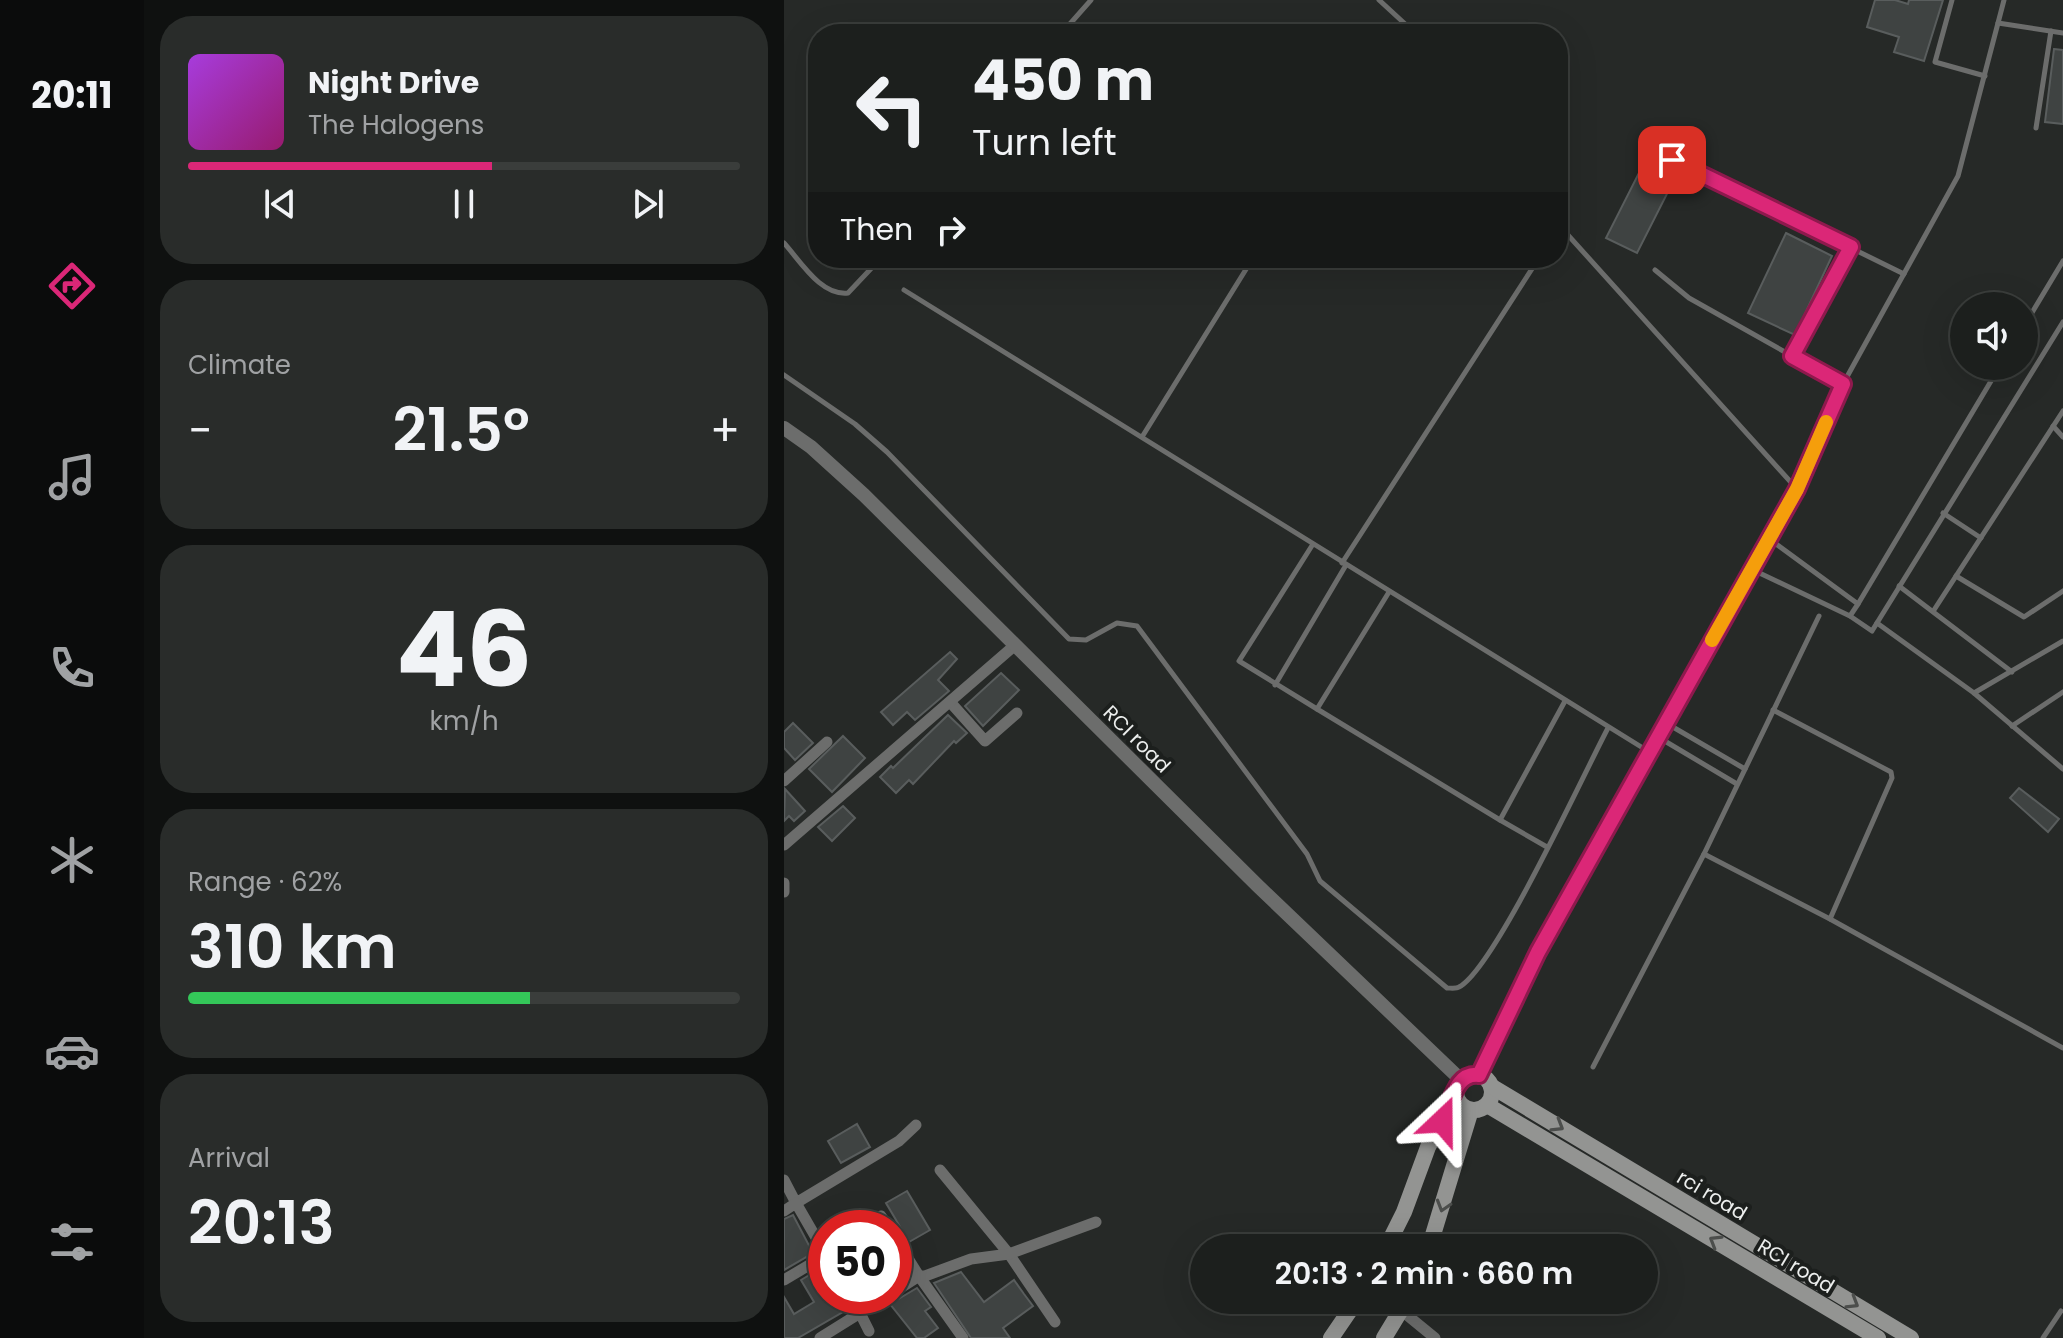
<!DOCTYPE html>
<html lang="en">
<head>
<meta charset="utf-8">
<style>
  :root { --surface:#1c1f1d; --page:#292c2a; --text:#f1f3f6; --muted:#a0a2a4; --line:#3a3d3b; --accent:#db2777 }
  body { margin:0; font-family:Poppins,sans-serif; background:var(--page); color:var(--text); height:100vh; display:flex; flex-direction:column; font-size:30px; white-space:nowrap }
  * { box-sizing:border-box; margin:0 }
  p { font-size:26px; color:var(--muted) }
  .icon { flex:none; width:44px; height:44px; fill:none; stroke:currentColor; stroke-width:2; stroke-linecap:round; stroke-linejoin:round }
  .map { position:relative; flex:1; overflow:hidden }
  .side { display:flex; flex-direction:column; gap:16px; padding:16px; background:#0f1110; width:640px }
  .side>* { flex:none }
  .guide { position:absolute; left:24px; top:24px; width:760px; height:244px; border-radius:32px; box-shadow:0 8px 32px #0002,0 0 0 2px var(--line); background:#1c1f1d; color:var(--text); overflow:hidden }
  .fabs { position:absolute; left:1166px; top:292px; display:grid; gap:16px }
  .fabs a { display:grid; place-items:center; width:88px; height:88px; border-radius:50%; background:var(--surface); box-shadow:0 8px 32px #0002,0 0 0 2px var(--line); font-size:40px }
  .speed { position:absolute; left:24px; top:1210px; display:flex; gap:16px; font-size:40px; font-weight:700; text-align:center }
  .speed>* { display:grid; place-content:center; width:104px; height:104px; border-radius:50%; background:var(--surface); box-shadow:0 8px 32px #0002,0 0 0 2px var(--line); line-height:1 }
  .speed .limit { border:12px solid #d22; background:#fff; color:#111 }
  .pin { position:absolute; display:grid; place-items:center; width:68px; height:68px; color:#fff; margin:-34px; border-radius:16px; box-shadow:0 4px 12px #0006 }
  .me { position:absolute; width:88px; margin:-44px; rotate:23deg; stroke-linejoin:round; filter:drop-shadow(0 0 6px #0008) }
  .turn { display:flex; align-items:center; gap:28px; height:168px; padding:0 32px; font-size:36px }
  .turn .icon { width:104px; height:104px; stroke-width:2.5 }
  .turn b { display:block; font-size:56px; line-height:68px }
  .then { display:flex; align-items:center; height:76px; padding:0 32px; background:#0003; gap:16px; font-size:30px }
  .big { font-size:60px; font-weight:600; line-height:1.1 }
  .side .tile { flex:1; display:flex; flex-direction:column; justify-content:center; gap:12px; min-width:0; padding:0 28px; border-radius:32px; background:var(--page) }
  .side .dial { align-items:center; gap:0 }
  .dial b { font-size:104px; line-height:1 }
  .song { display:flex; align-items:center; gap:24px }
  .cover { width:96px; height:96px; border-radius:12px; background:linear-gradient(135deg,hsl(280 70% 55%),hsl(320 70% 35%)) }
  .played { height:8px; border-radius:4px; background:linear-gradient(90deg,var(--accent) 55%,var(--line) 55%) }
  .keys { display:flex; justify-content:space-around; direction:ltr }
  .heat { display:flex; justify-content:space-between; align-items:center; font-size:44px; direction:ltr }
  .charge { height:12px; border-radius:6px; background:linear-gradient(90deg,#34c759 62%,var(--line) 0) }
  .trip { position:absolute; left:406px; top:1234px; width:468px; height:80px; border-radius:40px; background:var(--surface); box-shadow:0 8px 32px #0002,0 0 0 2px var(--line); font-weight:600; line-height:80px; text-align:center }
  main { display:flex; flex:1; min-height:0 }
  .dock { display:flex; flex-direction:column; width:144px; justify-content:space-around; align-items:center; background:#0b0c0c; color:var(--muted) }
  .dock .icon { width:56px; height:56px }
  .dock .selected { color:var(--accent) }
  .dock b { font-size:36px; color:var(--text) }
  .map>svg:first-child { display:block }
</style>
</head>
<body>
<main>
<nav class="dock">
<b>20:11</b>
<svg class="icon selected" aria-label="directions" viewBox="0 0 24 24"><path d="M12 3l9 9-9 9-9-9zM9 14v-3h6M13 9l2 2-2 2"/></svg>
<svg class="icon" aria-label="music" viewBox="0 0 24 24"><path d="M9 18V5l10-2v13"/><circle cx="6" cy="18" r="3"/><circle cx="16" cy="16" r="3"/></svg>
<svg class="icon" aria-label="phone" viewBox="0 0 24 24"><path d="M5 4h4l2 5-3 2q2 4 5 5l2-3 5 2v4C11 20 4 13 5 4z"/></svg>
<svg class="icon" aria-label="climate" viewBox="0 0 24 24"><path d="M12 3v18M4 7l16 10M4 17L20 7"/></svg>
<svg class="icon" aria-label="car" viewBox="0 0 24 24"><path d="M5 17H2v-5l4-1 3-4h7l3 4 3 1v5h-3M9 17h6M6 11h13"/><circle cx="7" cy="17" r="2"/><circle cx="17" cy="17" r="2"/></svg>
<svg class="icon" aria-label="filters" viewBox="0 0 24 24"><path d="M4 7h16M4 17h16"/><circle cx="9" cy="7" r="2"/><circle cx="15" cy="17" r="2"/></svg>
</nav>
<section class="side">
<div class="tile">
<div class="song"><i class="cover"></i><div><b>Night Drive</b><p>The Halogens</p></div></div>
<div class="played"></div>
<div class="keys"><svg class="icon" aria-label="previous" viewBox="0 0 24 24"><path d="M18 5L8 12l10 7zM5 5v14"/></svg><svg class="icon" aria-label="pause" viewBox="0 0 24 24"><path d="M8 5v14M16 5v14"/></svg><svg class="icon" aria-label="next" viewBox="0 0 24 24"><path d="M6 5l10 7-10 7zM19 5v14"/></svg></div>
</div>
<div class="tile"><p>Climate</p>
<div class="heat"><a>−</a><b class="big">21.5°</b><a>+</a></div>
</div>
<div class="tile dial"><b>46</b><p>km/h</p></div>
<div class="tile"><p>Range · 62%</p><b class="big">310 km</b><div class="charge"></div></div>
<div class="tile"><p>Arrival</p><b class="big">20:13</b></div>
</section>
<div class="map">
<svg width="1279" height="1338" viewBox="0 0 1279 1338">
  <rect width="100%" height="100%" fill="#262927"/>
  <g fill="#3f4342" stroke="#595d5d" stroke-width="2">
    <path d="M1091,0H1111L1124,4L1125,0H1159L1140,61L1110,52L1115,37L1083,27Z"/>
    <path d="M1270,49L1279,50V124L1261,122Z"/>
    <path d="M861,161L892,176L853,253L822,238Z"/>
    <path d="M1002,233L1048,256L1011,335L964,313Z"/>
    <path d="M166,652L173,659L154,680L165,691L131,720L123,712L109,725L97,712Z"/>
    <path d="M217,673L235,690L199,726L181,706Z"/>
    <path d="M164,715L183,733L172,743L170,741L129,784L125,780L112,793L96,777L107,766L109,768Z"/>
    <path d="M9,723L29,743L11,760L0,748V732Z"/>
    <path d="M59,736L81,758L48,792L25,769Z"/>
    <path d="M1235,788L1275,819L1264,832L1226,798Z"/>
    <path d="M1,789L21,811L10,821L5,816L0,821Z"/>
    <path d="M59,806L71,818L48,841L34,827Z"/>
    <path d="M73,1124L86,1147L57,1163L44,1141Z"/>
    <path d="M123,1191L146,1230L125,1242L102,1203Z"/>
    <path d="M9,1215L29,1253L0,1270V1219Z"/>
    <path d="M42,1265V1296H58L64,1309L14,1338H0V1297L10,1314L30,1302L17,1280Z"/>
    <path d="M177,1272L200,1302L230,1280L240,1294L249,1306L219,1328L226,1338H187L150,1283Z"/>
    <path d="M133,1288L147,1307L141,1311L154,1328L140,1338H133L106,1304Z"/>
  </g>
  <g fill="none" stroke-linecap="round" stroke-linejoin="round">
    <g stroke="#6c6d6c" stroke-width="5">
      <path d="M595,0L632,34"/>
      <path d="M1168,0L1151,62L1201,76"/>
      <path d="M1214,23L1279,33"/>
      <path d="M277,34L307,0"/>
      <path d="M1252,128L1267,31"/>
      <path d="M888,160L1120,274"/>
      <path d="M774,224L1013,489"/>
      <path d="M0,243C17,262 37,296 64,293L97,258"/>
      <path d="M871,270L905,298L1008,356"/>
      <path d="M120,290L867,753"/>
      <path d="M1240,326L1279,261"/>
      <path d="M0,375L71,424L103,452L285,639L302,640L333,623L353,626L523,854L536,881L663,988C667,988 672,989 675,987C711,968 800,773 824,728"/>
      <path d="M1059,384L1008,356L1067,247"/>
      <path d="M1269,426L1279,437"/>
      <path d="M358,437L469,258"/>
      <path d="M1159,513L1197,538"/>
      <path d="M984,538L1074,604L1216,366"/>
      <path d="M529,544L455,661L533,709"/>
      <path d="M558,563L755,258"/>
      <path d="M967,569L1066,616"/>
      <path d="M1172,576L1240,617L1279,591"/>
      <path d="M1115,586L1228,672"/>
      <path d="M605,592L533,709L716,820L781,701"/>
      <path d="M1074,604L1066,616L1088,631L1279,322"/>
      <path d="M1150,610L1279,411"/>
      <path d="M1035,616L920,854L1046,919L1279,1048"/>
      <path d="M1093,623L1190,693L1279,769"/>
      <path d="M491,685L562,565"/>
      <path d="M1190,693L1279,641"/>
      <path d="M989,710L1107,772L1108,778L1046,919"/>
      <path d="M882,723L961,769"/>
      <path d="M1228,726L1279,692"/>
      <path d="M874,737L953,784"/>
      <path d="M716,820L763,847"/>
      <path d="M809,1067L920,854"/>
      <path d="M695,1075L754,952L1013,489L1059,384L1174,176L1220,0"/>
      <path d="M1259,1338L1277,1311"/>
    </g>
    <g stroke="#6c6d6c" stroke-width="11">
      <path d="M167,703L201,741L233,713"/>
      <path d="M0,781L43,742"/>
      <path d="M0,845L230,646"/>
      <path d="M0,883V892"/>
      <path d="M156,1170L225,1254L271,1322"/>
      <path d="M0,1180L12,1203L115,1141L132,1125"/>
      <path d="M0,1211L12,1203L42,1255"/>
      <path d="M97,1216L105,1228"/>
      <path d="M110,1236L135,1276H141L187,1259L225,1254L312,1222"/>
      <path d="M0,1280L42,1255"/>
      <path d="M110,1292L135,1276L179,1338"/>
      <path d="M618,1311L651,1338"/>
      <path d="M85,1331L76,1313L103,1296"/>
      <path d="M36,1338L76,1313L66,1296"/>
    </g>
    <path stroke="#6c6d6c" stroke-width="14" d="M0,428L27,447L80,495L474,886L676,1079"/>
    <g stroke="#939492" stroke-width="16">
      <circle cx="690" cy="1092" r="18"/>
      <path d="M707,1086L1127,1338"/>
      <path d="M703,1105L1094,1338"/>
      <path d="M602,1248L620,1212L644,1147L672,1094"/>
      <path d="M645,1248L687,1110"/>
      <path d="M547,1338L573,1300"/>
      <path d="M600,1338L623,1300"/>
    </g>
  </g>
  <defs><path id="oneway-chevron" d="M-2-3.5L2.5 0L-2 3.5" fill="none" stroke-width="1.6" stroke-linecap="round" stroke-linejoin="round" transform="scale(2)"/></defs>
  <g stroke="#4c4e4c">
    <use href="#oneway-chevron" transform="translate(774 1126) rotate(31)"/>
    <use href="#oneway-chevron" transform="translate(659 1206) rotate(107)"/>
    <use href="#oneway-chevron" transform="translate(931 1241) rotate(-149)"/>
    <use href="#oneway-chevron" transform="translate(1069 1303) rotate(31)"/>
  </g>
  <g fill="none" stroke-linecap="round" stroke-linejoin="round">
    <defs>
      <path id="route" d="M658,1121C668,1102 671,1072 695,1075L754,952L1013,489L1059,384L1008,356L1067,247L888,160"/>
    </defs>
    <use href="#route" stroke="#8e194d" stroke-width="20"/>
    <use href="#route" stroke="#db2777" stroke-width="14"/>
    <path stroke="#f59e0b" stroke-width="14" d="M928,640L1013,489L1042,422"/>
  </g>
  <g text-anchor="middle" dominant-baseline="central" stroke-width="8" stroke-linejoin="round" paint-order="stroke">
    <g font-size="20" fill="#eceeed" stroke="#1c1f1d">
      <text transform="translate(353 739) rotate(45)">RCI road</text>
      <text transform="translate(928 1195) rotate(31)">rci road</text>
      <text transform="translate(1012 1266) rotate(31)">RCI road</text>
    </g>
  </g>
</svg>
<div class="fabs">
<a><svg class="icon" aria-label="sound" viewBox="0 0 24 24"><path d="M4 9h4l5-4v14l-5-4H4zM17 9q2 3 0 6"/></svg></a>
</div>
<div class="speed"><div class="limit">50</div></div>
<div class="pin" style="left:888px;top:160px;background:#d93025"><svg class="icon" aria-label="arrive" viewBox="0 0 24 24"><path d="M6 21V4h12l-3 4 3 4H6"/></svg></div>
<svg class="me" style="left:658px;top:1121px" viewBox="-20 -20 40 40"><path d="M0-17L14 15 0 8-14 15z" fill="#db2777" stroke="#fff" stroke-width="4"/></svg>
<div class="trip">20:13 · 2 min · 660 m</div>
<div class="guide">
<div class="turn"><svg class="icon" aria-label="left" viewBox="0 0 24 24"><path d="M17 20v-9H6M10 6l-5 5 5 5"/></svg><div><b>450 m</b>Turn left</div></div>
<div class="then">Then<svg class="icon" aria-label="right" viewBox="0 0 24 24"><path d="M7 20v-9h11M14 6l5 5-5 5"/></svg></div>
</div>
</div>
</main>
</body>
</html>
